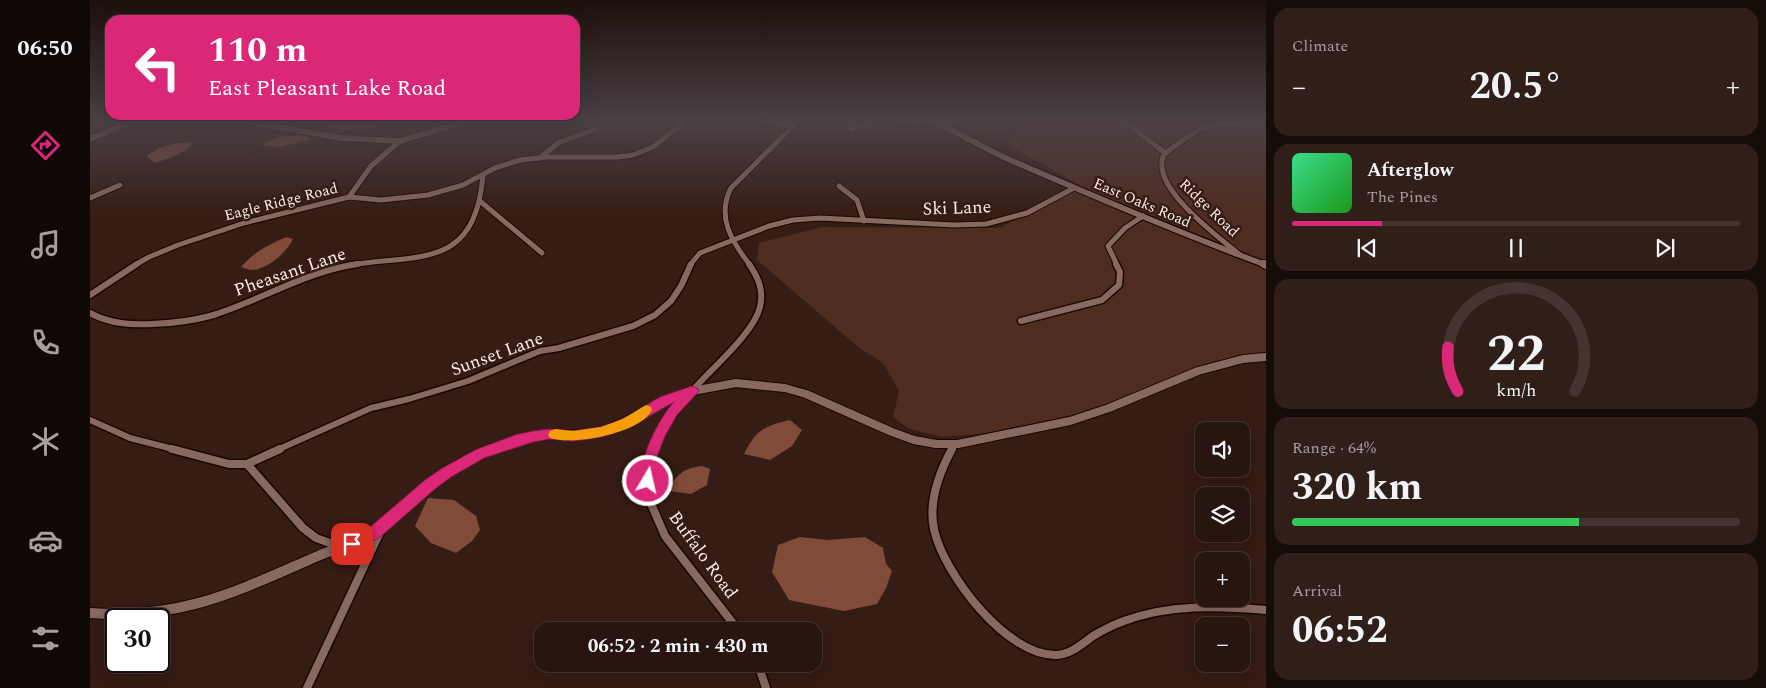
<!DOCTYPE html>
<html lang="en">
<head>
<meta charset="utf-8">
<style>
  :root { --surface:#28150f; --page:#301e18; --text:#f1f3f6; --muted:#a59f9e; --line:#44342f; --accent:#db2777 }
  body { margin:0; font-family:Spectral,serif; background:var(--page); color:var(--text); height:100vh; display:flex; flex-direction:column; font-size:19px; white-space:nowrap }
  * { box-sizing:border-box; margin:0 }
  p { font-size:16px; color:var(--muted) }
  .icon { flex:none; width:28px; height:28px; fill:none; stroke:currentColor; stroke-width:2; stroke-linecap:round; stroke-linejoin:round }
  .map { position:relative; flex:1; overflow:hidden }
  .side { display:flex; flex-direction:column; gap:8px; padding:8px; background:#160c08; width:500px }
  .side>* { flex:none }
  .top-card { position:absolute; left:15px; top:15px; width:475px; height:105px; border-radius:15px; box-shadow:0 5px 20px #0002,0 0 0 1px var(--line); background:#db2777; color:#fff; overflow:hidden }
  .tools { position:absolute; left:1105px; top:422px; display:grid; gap:10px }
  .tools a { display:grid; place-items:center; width:55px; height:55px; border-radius:10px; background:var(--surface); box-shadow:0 5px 20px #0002,0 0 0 1px var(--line); font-size:25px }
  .speed { position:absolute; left:15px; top:608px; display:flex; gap:10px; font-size:25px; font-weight:700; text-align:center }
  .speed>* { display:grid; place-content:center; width:65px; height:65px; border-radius:50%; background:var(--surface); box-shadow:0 5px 20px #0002,0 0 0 1px var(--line); line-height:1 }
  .speed .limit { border:2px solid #111; border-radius:8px; background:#fff; color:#111 }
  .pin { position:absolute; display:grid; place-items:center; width:42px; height:42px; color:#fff; margin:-21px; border-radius:10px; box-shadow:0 2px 8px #0006 }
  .me { position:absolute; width:55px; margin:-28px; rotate:9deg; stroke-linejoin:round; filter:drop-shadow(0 0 4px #0008) }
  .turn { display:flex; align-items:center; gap:18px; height:105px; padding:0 20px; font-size:22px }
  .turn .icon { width:65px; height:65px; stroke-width:2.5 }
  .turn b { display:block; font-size:35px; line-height:42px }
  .big { font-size:38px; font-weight:700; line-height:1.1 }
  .side .card { flex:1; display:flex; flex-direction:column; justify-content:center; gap:8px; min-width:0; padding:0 18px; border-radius:15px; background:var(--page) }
  .side .dial { align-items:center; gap:0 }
  .dial svg { height:130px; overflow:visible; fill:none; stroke:var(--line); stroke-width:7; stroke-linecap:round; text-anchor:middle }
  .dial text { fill:var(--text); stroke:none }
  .song { display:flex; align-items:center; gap:15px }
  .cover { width:60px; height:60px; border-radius:8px; background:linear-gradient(135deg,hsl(150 70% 55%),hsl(120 70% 35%)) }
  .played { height:5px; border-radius:2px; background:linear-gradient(90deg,var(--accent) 20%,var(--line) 20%) }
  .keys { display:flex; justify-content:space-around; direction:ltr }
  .heat { display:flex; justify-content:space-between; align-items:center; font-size:28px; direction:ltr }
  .charge { height:8px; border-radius:4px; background:linear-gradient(90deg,#34c759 64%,var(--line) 0) }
  .trip { position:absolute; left:444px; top:622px; width:288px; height:50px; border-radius:15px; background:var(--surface); box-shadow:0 5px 20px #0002,0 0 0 1px var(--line); font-weight:700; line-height:50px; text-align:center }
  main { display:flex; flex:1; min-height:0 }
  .menu { display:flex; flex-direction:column; width:90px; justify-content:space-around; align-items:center; background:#100806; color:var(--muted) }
  .menu .icon { width:35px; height:35px }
  .menu .selected { color:var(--accent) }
  .menu b { font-size:22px; color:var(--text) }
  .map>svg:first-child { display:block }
</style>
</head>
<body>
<main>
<nav class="menu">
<b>06:50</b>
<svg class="icon selected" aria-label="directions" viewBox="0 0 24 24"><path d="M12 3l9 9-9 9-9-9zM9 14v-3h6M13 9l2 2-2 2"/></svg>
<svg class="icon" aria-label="music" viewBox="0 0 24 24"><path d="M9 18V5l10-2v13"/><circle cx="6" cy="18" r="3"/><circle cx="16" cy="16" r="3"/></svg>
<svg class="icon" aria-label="phone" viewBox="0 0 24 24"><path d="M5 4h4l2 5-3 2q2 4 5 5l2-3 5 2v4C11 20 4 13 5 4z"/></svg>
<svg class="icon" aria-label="climate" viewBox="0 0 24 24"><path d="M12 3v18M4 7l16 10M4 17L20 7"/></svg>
<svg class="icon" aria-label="car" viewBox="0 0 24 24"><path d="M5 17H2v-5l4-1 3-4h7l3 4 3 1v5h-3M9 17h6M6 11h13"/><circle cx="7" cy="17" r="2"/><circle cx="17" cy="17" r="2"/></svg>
<svg class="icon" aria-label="filters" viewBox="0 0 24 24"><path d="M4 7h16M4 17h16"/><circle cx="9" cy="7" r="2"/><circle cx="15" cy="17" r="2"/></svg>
</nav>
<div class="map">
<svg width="1176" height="688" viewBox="0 0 1176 688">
  <rect width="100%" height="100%" fill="#351c14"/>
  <path fill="#4f2c20" d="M929,121H1176V356L1107,369L996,412L891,434L852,437L819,429L803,417L809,391L793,363L768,347L667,260L669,243L732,227L909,228L992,187L919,145Z"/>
  <g fill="#804b39">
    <path d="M236,121H301C280,129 257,136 236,125Z"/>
    <path d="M210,135L219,137V140L188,147L173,145C181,136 199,136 210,135Z"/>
    <path d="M102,142L103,143C95,154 78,158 65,163L57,156C70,145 86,143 102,142Z"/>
    <path d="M196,237L203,239C197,252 178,269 163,270C159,270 155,268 151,267C164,252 178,245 196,237Z"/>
    <path d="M700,420L712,430L702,446L680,460L654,454C666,430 674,426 700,420Z"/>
    <path d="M612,466L620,469L617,485L601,494L579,491C585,474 595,468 612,466Z"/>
    <path d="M338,498L364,500L386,516L390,530L382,541L366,553L341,543L325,526Z"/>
    <path d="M710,537L738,540L775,537L793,548L796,564L802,571L796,588L787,604L754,611L699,600L682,572L688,545Z"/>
  </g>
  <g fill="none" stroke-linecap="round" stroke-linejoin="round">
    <defs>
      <g id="minor-far2">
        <path d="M669,121L702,125"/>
        <path d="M804,121L833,123L836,121"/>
        <path d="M1034,121L1075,153"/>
        <path d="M1168,121L1176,124"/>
        <path d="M762,129L783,121"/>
        <path d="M450,158L468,143L506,129"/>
        <path d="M749,186L767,200L774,221"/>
        <path d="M259,197L281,166L310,141"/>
        <path d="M0,198L30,185"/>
        <path d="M391,202L452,253"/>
        <path d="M1150,255C1129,237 1062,189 1073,157C1075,151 1106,131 1113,128C1128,121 1146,126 1162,121"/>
        <path d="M45,265L59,257L88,245L154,223L259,197L291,200L338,195L373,185L405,168L430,160L457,157H527L543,155L563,147L596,121"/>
        <path d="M260,265C331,254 385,269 393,175"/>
        <path d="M600,265L610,253L679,226L703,220L730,218L864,225L896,224L937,213L984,188"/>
        <path d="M660,265C642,242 626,217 641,188L708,121"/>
        <path d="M1027,265L1018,246L1035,228L1053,216"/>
      </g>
      <g id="minor-far1">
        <path d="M0,295L47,264"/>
        <path d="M0,313C20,324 41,325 63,324C82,323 102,321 120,316C170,301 216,271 268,264"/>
        <path d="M931,321L1012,300L1029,285L1030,272L1026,264"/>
        <path d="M0,420L40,438L87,450"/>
        <path d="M187,450L281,408L319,399L378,381L450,351L469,348L543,326L565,315L581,301L591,286L601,264"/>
        <path d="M564,450C573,427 586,408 603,390C621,369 664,333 670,307C674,290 668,277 659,264"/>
        <path d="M861,450L865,444"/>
      </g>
      <g id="minor">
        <path d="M82,449L139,464H157L213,528L226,538L251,547"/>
        <path d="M564,449L558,480L562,506L575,536L649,631"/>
        <path d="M862,449C849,473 838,501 844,529C853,573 917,657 967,655C981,654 992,644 1003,636C1013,630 1023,625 1034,621C1079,604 1129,606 1176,610"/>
        <path d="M157,464L190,449"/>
        <path d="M668,664L676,688"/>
        <path d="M217,688L291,530"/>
      </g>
      <g id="tertiary-far2">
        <path d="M153,121L251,138L310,141L377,121"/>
        <path d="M839,121C867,131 891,147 918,159C1003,196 1089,233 1176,265"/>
        <path d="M0,139L43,121"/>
      </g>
      <g id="tertiary-far1">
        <path d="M1174,264L1176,265"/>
        <path d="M397,450L443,436L510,433L597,392L646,383L695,388L716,394L802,432L824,440L846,444H868L980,421L1019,408L1108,371L1153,359L1176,357"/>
      </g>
      <path id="tertiary" d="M0,613C92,620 147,591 228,556C247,548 267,544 284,533C301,521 314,506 330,493C351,475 375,459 400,449"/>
    </defs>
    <use href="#minor-far2" stroke="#1b0602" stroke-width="7"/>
    <use href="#minor-far1" stroke="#1b0602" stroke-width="9"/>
    <use href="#minor" stroke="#1b0602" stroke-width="11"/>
    <use href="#tertiary-far2" stroke="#1b0602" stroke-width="8"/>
    <use href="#tertiary-far1" stroke="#1b0602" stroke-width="10"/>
    <use href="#tertiary" stroke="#1b0602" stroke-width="12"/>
    <use href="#minor-far2" stroke="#87695f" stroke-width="5"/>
    <use href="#minor-far1" stroke="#87695f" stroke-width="6"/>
    <use href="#minor" stroke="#87695f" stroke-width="8"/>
    <use href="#tertiary-far2" stroke="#87695f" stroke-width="5.5"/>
    <use href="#tertiary-far1" stroke="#87695f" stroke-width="8"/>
    <use href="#tertiary" stroke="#87695f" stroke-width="10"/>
  </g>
  <linearGradient id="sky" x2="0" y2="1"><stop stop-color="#1d0f0b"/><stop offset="0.56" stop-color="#4b4045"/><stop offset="1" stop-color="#4b4045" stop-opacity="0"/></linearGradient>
  <rect width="1176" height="217" fill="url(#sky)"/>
  <path fill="#db2777" stroke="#8e194d" d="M602,386L607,388L609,391L587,415L575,436L567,457L562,485L558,487L553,485C544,466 570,416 584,402L542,426L512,437L483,441L460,439L443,442L394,458L361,477L345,489L289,538L262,551L257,549L255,544L257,539L279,528L335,480L351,469L385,450L425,435L443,431L460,429L483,431L511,427L533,419L570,397Z"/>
  <path fill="#f59e0b" d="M556,405L561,407L562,410C551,433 483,446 460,438L458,435L460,431L465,429L483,431L511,427L533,419Z"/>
  <g text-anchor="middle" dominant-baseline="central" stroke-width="5" stroke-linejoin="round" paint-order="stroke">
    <g font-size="15" fill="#fcebe5" stroke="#351c14">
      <text transform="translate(191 202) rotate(-14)">Eagle Ridge Road</text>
      <text transform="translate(1052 203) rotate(23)">East Oaks Road</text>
      <text transform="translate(1119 208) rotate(44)">Ridge Road</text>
    </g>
    <g font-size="18" fill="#fcebe5" stroke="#351c14">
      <text transform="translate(867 208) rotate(-2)">Ski Lane</text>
      <text transform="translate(200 272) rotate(-19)">Pheasant Lane</text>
      <text transform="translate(407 354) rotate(-20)">Sunset Lane</text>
      <text transform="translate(613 555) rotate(54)">Buffalo Road</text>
    </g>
  </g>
</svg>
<div class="tools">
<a><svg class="icon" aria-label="sound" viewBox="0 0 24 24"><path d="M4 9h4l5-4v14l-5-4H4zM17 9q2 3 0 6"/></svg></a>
<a><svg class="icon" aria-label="layers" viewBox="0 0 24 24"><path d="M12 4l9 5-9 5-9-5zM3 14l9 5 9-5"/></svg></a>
<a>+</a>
<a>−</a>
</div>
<div class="speed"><div class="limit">30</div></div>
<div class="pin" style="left:262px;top:544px;background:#d93025"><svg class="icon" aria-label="arrive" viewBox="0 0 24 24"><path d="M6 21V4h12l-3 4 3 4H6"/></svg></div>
<svg class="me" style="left:558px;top:481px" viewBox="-20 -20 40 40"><circle r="17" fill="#db2777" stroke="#fff" stroke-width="3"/><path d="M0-11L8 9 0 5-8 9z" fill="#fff"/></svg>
<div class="trip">06:52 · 2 min · 430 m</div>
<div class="top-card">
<div class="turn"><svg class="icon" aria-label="left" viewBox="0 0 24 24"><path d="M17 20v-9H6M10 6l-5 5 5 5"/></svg><div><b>110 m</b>East Pleasant Lake Road</div></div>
</div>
</div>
<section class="side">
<div class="card"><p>Climate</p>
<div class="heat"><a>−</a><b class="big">20.5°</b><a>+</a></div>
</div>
<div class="card">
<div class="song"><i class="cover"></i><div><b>Afterglow</b><p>The Pines</p></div></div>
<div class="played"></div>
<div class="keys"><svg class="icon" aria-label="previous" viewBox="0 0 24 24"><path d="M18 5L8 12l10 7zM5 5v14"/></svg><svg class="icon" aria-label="pause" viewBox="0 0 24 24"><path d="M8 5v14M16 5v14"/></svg><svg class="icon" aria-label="next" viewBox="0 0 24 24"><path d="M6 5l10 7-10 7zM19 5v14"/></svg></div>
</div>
<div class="card dial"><svg viewBox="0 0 100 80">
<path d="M14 69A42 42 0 1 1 86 69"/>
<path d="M14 69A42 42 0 0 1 8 42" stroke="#db2777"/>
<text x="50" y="56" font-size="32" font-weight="700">22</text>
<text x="50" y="72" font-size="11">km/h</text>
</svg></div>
<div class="card"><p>Range · 64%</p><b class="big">320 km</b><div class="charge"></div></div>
<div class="card"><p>Arrival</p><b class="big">06:52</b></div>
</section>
</main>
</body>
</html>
